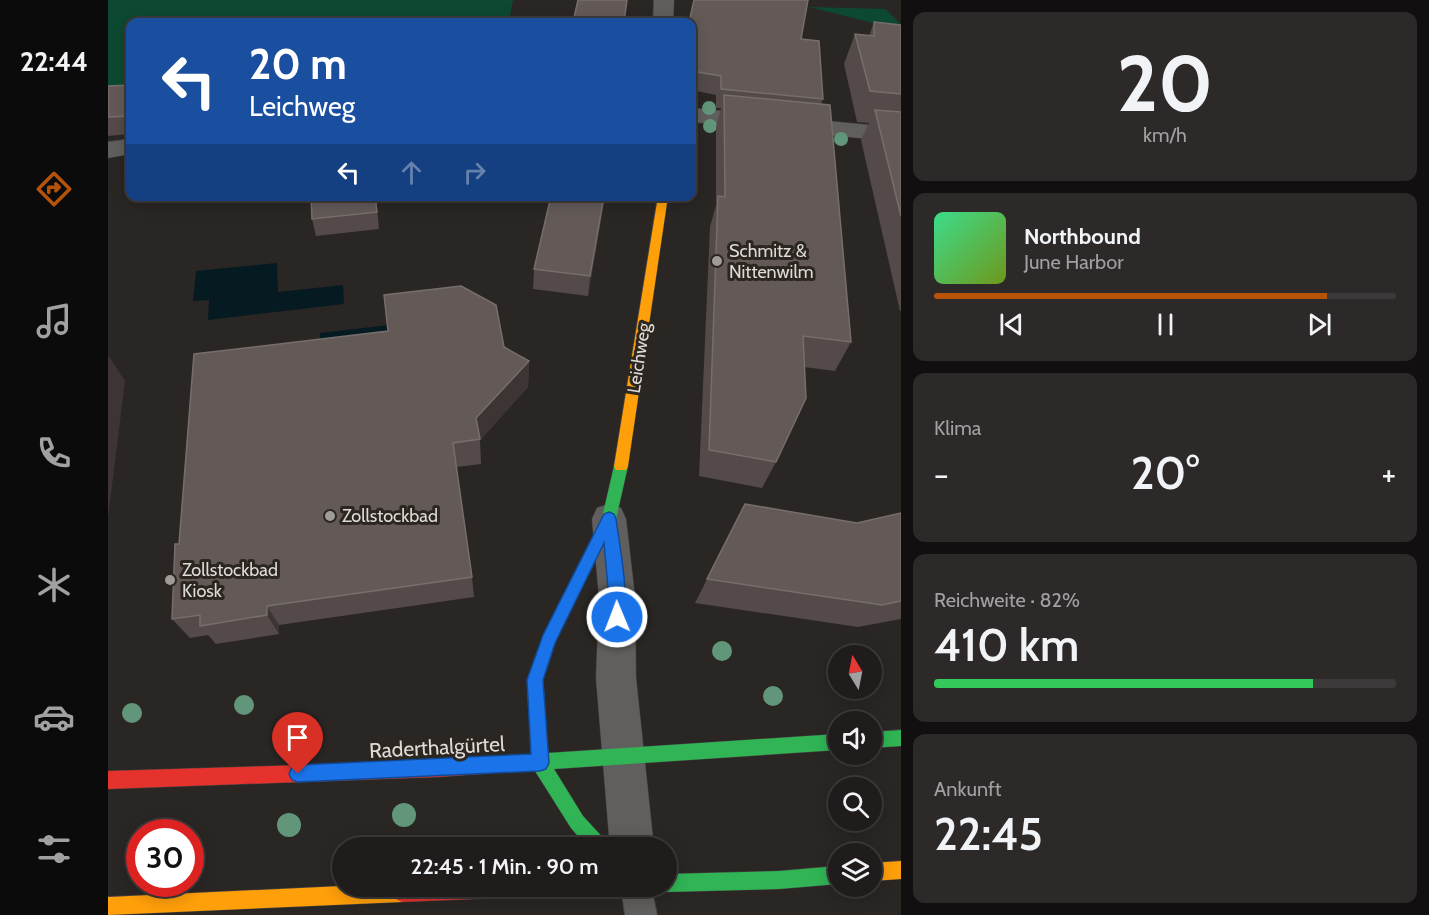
<!DOCTYPE html>
<html lang="de">
<head>
<meta charset="utf-8">
<style>
  :root { --surface:#1f1c1b; --page:#2c2928; --text:#f1f3f6; --muted:#a1a1a3; --line:#3c3a3a; --accent:#b45309 }
  body { margin:0; font-family:Cabin,sans-serif; background:var(--page); color:var(--text); height:100vh; display:flex; flex-direction:column; font-size:22px; white-space:nowrap }
  * { box-sizing:border-box; margin:0 }
  p { font-size:20px; color:var(--muted) }
  .icon { flex:none; width:33px; height:33px; fill:none; stroke:currentColor; stroke-width:2; stroke-linecap:round; stroke-linejoin:round }
  .map { position:relative; flex:1; overflow:hidden }
  .drawer { display:flex; flex-direction:column; gap:12px; padding:12px; background:#110f0f; width:528px }
  .drawer>* { flex:none }
  .hud { position:absolute; left:18px; top:18px; width:570px; height:183px; border-radius:12px; box-shadow:0 3px 15px #0003,0 0 0 2px var(--line); background:#1a4fa0; color:#fff; overflow:hidden }
  .needle { width:39px; rotate:350deg }
  .buttons { position:absolute; left:720px; top:645px; display:grid; gap:12px }
  .buttons a { display:grid; place-items:center; width:54px; height:54px; border-radius:50%; background:var(--surface); box-shadow:0 3px 15px #0003,0 0 0 2px var(--line); font-size:30px }
  .speed { position:absolute; left:18px; top:819px; display:flex; gap:12px; font-size:30px; font-weight:700; text-align:center }
  .speed>* { display:grid; place-content:center; width:78px; height:78px; border-radius:50%; background:var(--surface); box-shadow:0 3px 15px #0003,0 0 0 2px var(--line); line-height:1 }
  .speed .limit { border:9px solid #d22; background:#fff; color:#111 }
  .pin { position:absolute; display:grid; place-items:center; width:51px; height:51px; color:#fff; margin:-62px -26px; border-radius:50% 50% 50% 0; rotate:-45deg; box-shadow:0 0 6px #0007 }
  .pin .icon { rotate:45deg }
  .me { position:absolute; width:66px; margin:-33px; rotate:359deg; stroke-linejoin:round; filter:drop-shadow(0 0 4px #0008) }
  .turn { display:flex; align-items:center; gap:21px; height:126px; padding:0 24px; font-size:27px }
  .turn .icon { width:78px; height:78px; stroke-width:2.5 }
  .turn b { display:block; font-size:42px; line-height:51px }
  .lanes { display:flex; align-items:center; height:57px; padding:0 24px; background:#0003; justify-content:center; gap:30px; direction:ltr }
  .lanes .off { opacity:.35 }
  .big { font-size:45px; font-weight:600; line-height:1.1 }
  .drawer .card { flex:1; display:flex; flex-direction:column; justify-content:center; gap:9px; min-width:0; padding:0 21px; border-radius:12px; background:var(--page) }
  .drawer .dial { align-items:center; gap:0 }
  .dial b { font-size:78px; line-height:1 }
  .song { display:flex; align-items:center; gap:18px }
  .cover { width:72px; height:72px; border-radius:9px; background:linear-gradient(135deg,hsl(150 70% 55%),hsl(80 70% 35%)) }
  .played { height:6px; border-radius:3px; background:linear-gradient(90deg,var(--accent) 85%,var(--line) 85%) }
  .keys { display:flex; justify-content:space-around; direction:ltr }
  .heat { display:flex; justify-content:space-between; align-items:center; font-size:33px; direction:ltr }
  .charge { height:9px; border-radius:4px; background:linear-gradient(90deg,#34c759 82%,var(--line) 0) }
  .trip { position:absolute; left:224px; top:837px; width:345px; height:60px; border-radius:30px; background:var(--surface); box-shadow:0 3px 15px #0003,0 0 0 2px var(--line); font-weight:600; line-height:60px; text-align:center }
  main { display:flex; flex:1; min-height:0 }
  .tab-bar { display:flex; flex-direction:column; width:108px; justify-content:space-around; align-items:center; background:#0c0b0b; color:var(--muted) }
  .tab-bar .icon { width:42px; height:42px }
  .tab-bar .on { color:var(--accent) }
  .tab-bar b { font-size:27px; color:var(--text) }
  .map>svg:first-child { display:block }
</style>
</head>
<body>
<main>
<nav class="tab-bar">
<b>22:44</b>
<svg class="icon on" aria-label="directions" viewBox="0 0 24 24"><path d="M12 3l9 9-9 9-9-9zM9 14v-3h6M13 9l2 2-2 2"/></svg>
<svg class="icon" aria-label="music" viewBox="0 0 24 24"><path d="M9 18V5l10-2v13"/><circle cx="6" cy="18" r="3"/><circle cx="16" cy="16" r="3"/></svg>
<svg class="icon" aria-label="phone" viewBox="0 0 24 24"><path d="M5 4h4l2 5-3 2q2 4 5 5l2-3 5 2v4C11 20 4 13 5 4z"/></svg>
<svg class="icon" aria-label="climate" viewBox="0 0 24 24"><path d="M12 3v18M4 7l16 10M4 17L20 7"/></svg>
<svg class="icon" aria-label="car" viewBox="0 0 24 24"><path d="M5 17H2v-5l4-1 3-4h7l3 4 3 1v5h-3M9 17h6M6 11h13"/><circle cx="7" cy="17" r="2"/><circle cx="17" cy="17" r="2"/></svg>
<svg class="icon" aria-label="filters" viewBox="0 0 24 24"><path d="M4 7h16M4 17h16"/><circle cx="9" cy="7" r="2"/><circle cx="15" cy="17" r="2"/></svg>
</nav>
<div class="map">
<svg width="793" height="915" viewBox="0 0 793 915">
  <rect width="100%" height="100%" fill="#292624"/>
  <g fill="#0d4931">
    <path d="M0,0H405L401,22H22V94L0,96Z"/>
    <path d="M701,7L778,9L793,25V30Z"/>
  </g>
  <g fill="#061b21">
    <path d="M169,263L170,292L235,285L236,304L100,320L101,300L85,301L88,271Z"/>
    <path d="M281,325L284,350L213,359L212,333Z"/>
  </g>
  <g fill="none" stroke-linecap="round" stroke-linejoin="round">
    <defs>
      <path id="lane" d="M513,886H543L549,915H517Z"/>
      <g id="street">
        <path d="M546,0H566L565,22H545Z"/>
        <path d="M584,108L793,128V142L584,122Z"/>
        <path d="M22,139V154L0,158V142Z"/>
        <path d="M501,504L513,508L518,519L527,597L528,678L546,848H502L488,678L491,597L484,519L489,508Z"/>
      </g>
      <g id="fast">
        <path d="M513,460L518,462L520,466L508,519L447,643L435,680L440,753L730,734V750L446,769L475,816L499,842L502,848H480L463,828L427,771H413L407,769L405,763L407,757L423,754L419,680L435,636L494,518L506,466L508,462Z"/>
        <path d="M793,730V746L764,748V732Z"/>
        <path d="M730,866V884L671,889L558,892L550,886H558V874L671,871Z"/>
      </g>
      <g id="slow">
        <path d="M550,196H560L520,466L518,470H508L506,466Z"/>
        <path d="M793,861V879L764,881V863Z"/>
        <path d="M234,886H300L303,893L300,899L294,902L0,915V897Z"/>
      </g>
      <g id="jam">
        <path d="M413,755L419,757L421,763L419,769L413,771L330,777L0,789V771L330,761Z"/>
        <path d="M473,886L470,892L464,895L294,902L288,899L285,893L288,886Z"/>
      </g>
    </defs>
    <use href="#lane" stroke="#454341" stroke-width="2"/>
    <use href="#street" stroke="#454341" stroke-width="1"/>
    <use href="#fast" stroke="#454341" stroke-width="1"/>
    <use href="#slow" stroke="#454341" stroke-width="1"/>
    <use href="#jam" stroke="#454341" stroke-width="1"/>
    <use href="#lane" fill="#605f5d" fill-rule="evenodd"/>
    <use href="#street" fill="#605f5d" fill-rule="evenodd"/>
    <use href="#fast" fill="#30b455" fill-rule="evenodd"/>
    <use href="#slow" fill="#ff9f0a" fill-rule="evenodd"/>
    <use href="#jam" fill="#e5322d" fill-rule="evenodd"/>
  </g>
  <g fill="#62967a">
    <circle cx="601" cy="108" r="7"/>
    <circle cx="602" cy="126" r="7"/>
    <circle cx="733" cy="139" r="7"/>
    <circle cx="614" cy="651" r="10"/>
    <circle cx="665" cy="696" r="10"/>
    <circle cx="136" cy="705" r="10"/>
    <circle cx="24" cy="713" r="10"/>
    <circle cx="296" cy="815" r="12"/>
    <circle cx="181" cy="825" r="12"/>
  </g>
  <g fill="#544a49">
    <path d="M584,22L693,39L715,99L713,104L743,342L727,371L696,367L668,462L654,488L591,476L602,227L608,205V127L613,108H608V95L584,90Z"/>
    <path d="M766,22L793,25V311H792L753,140L761,123L749,122L736,64L747,34L761,36Z"/>
    <path d="M22,85V134L0,136V86Z"/>
    <path d="M203,196H268L271,229L208,236L204,219Z"/>
    <path d="M443,196H497L480,296L425,289L426,269Z"/>
    <path d="M396,347L421,361L420,387L372,440L373,464L348,467L364,577L366,597L171,625V634L108,644L100,635L82,638L64,619L71,544Z"/>
    <path d="M637,504L749,523L793,513V619L750,627L587,603Z"/>
  </g>
  <g fill="#3d3534">
    <path d="M496,196H497L480,296L482,276Z"/>
    <path d="M0,355L17,381L0,518Z"/>
    <path d="M421,361L420,387L372,440L368,418Z"/>
    <path d="M159,606L171,625V634L159,615Z"/>
  </g>
  <g fill="#635a58" stroke="#766e6c" stroke-width="1.5">
    <path d="M470,0H519L516,22H465Z"/>
    <path d="M586,0H700L693,39L711,41L715,99L613,89V76L584,71V22H581Z"/>
    <path d="M766,22L793,25V94L762,91L747,34L766,36Z"/>
    <path d="M22,85V116L0,117V86Z"/>
    <path d="M616,95L722,105L743,342L695,336L698,398L668,462L601,450L610,196L617,197Z"/>
    <path d="M767,110L793,112V216Z"/>
    <path d="M203,196H267L269,212L204,219Z"/>
    <path d="M443,196H496L482,276L426,269Z"/>
    <path d="M353,286L388,305L396,347L421,361L368,418L372,439L345,443L364,577L159,606V615L92,626V615L64,619L67,544H71L86,354L280,331L276,295Z"/>
    <path d="M637,504L749,523L793,513V601L774,605L599,579Z"/>
  </g>
  <path fill="#1a73e8" stroke="#114b97" stroke-width="1.5" d="M501,512L506,514L508,519C511,542 523,603 514,623L509,625L503,623L496,543L447,643L435,680L441,763L438,769L432,771L190,782L184,780L181,774L184,767L190,765L423,754L419,680L435,635L496,514Z"/>
  <g fill="#9f9c98" stroke="#2c2621" stroke-width="2">
    <circle cx="609" cy="261" r="6"/>
    <circle cx="222" cy="516" r="6"/>
    <circle cx="62" cy="580" r="6"/>
  </g>
  <g text-anchor="middle" dominant-baseline="central" stroke-width="6" stroke-linejoin="round" paint-order="stroke">
    <g font-size="18" fill="#dedbd7" stroke="#2c2621" text-anchor="start">
      <text x="621" y="251">Schmitz &amp;<tspan x="621" dy="21">Nittenwilm</tspan></text>
      <text x="234" y="516">Zollstockbad</text>
      <text x="74" y="570">Zollstockbad<tspan x="74" dy="21">Kiosk</tspan></text>
    </g>
    <g font-size="18" fill="#dedbd7" stroke="#2c2621">
      <text transform="translate(531 358) rotate(-81)">Leichweg</text>
    </g>
    <g font-size="21" fill="#dedbd7" stroke="#2c2621">
      <text transform="translate(329 747) rotate(-3)">Raderthalgürtel</text>
    </g>
  </g>
</svg>
<div class="buttons">
<a><svg class="needle" viewBox="-14 -14 28 28"><path d="M0-13l5 13h-10z" fill="#e53935"/><path d="M0 13l5-13h-10z" fill="#a1a1a3"/></svg></a>
<a><svg class="icon" aria-label="sound" viewBox="0 0 24 24"><path d="M4 9h4l5-4v14l-5-4H4zM17 9q2 3 0 6"/></svg></a>
<a><svg class="icon" aria-label="search" viewBox="0 0 24 24"><circle cx="10" cy="10" r="6"/><path d="M15 15l6 6"/></svg></a>
<a><svg class="icon" aria-label="layers" viewBox="0 0 24 24"><path d="M12 4l9 5-9 5-9-5zM3 14l9 5 9-5"/></svg></a>
</div>
<div class="speed"><div class="limit">30</div></div>
<div class="pin" style="left:190px;top:774px;background:#d93025"><svg class="icon" aria-label="arrive" viewBox="0 0 24 24"><path d="M6 21V4h12l-3 4 3 4H6"/></svg></div>
<svg class="me" style="left:509px;top:617px" viewBox="-20 -20 40 40"><circle r="17" fill="#1a73e8" stroke="#fff" stroke-width="3"/><path d="M0-11L8 9 0 5-8 9z" fill="#fff"/></svg>
<div class="trip">22:45 · 1 Min. · 90 m</div>
<div class="hud">
<div class="turn"><svg class="icon" aria-label="left" viewBox="0 0 24 24"><path d="M17 20v-9H6M10 6l-5 5 5 5"/></svg><div><b>20 m</b>Leichweg</div></div>
<div class="lanes"><svg class="icon" aria-label="left" viewBox="0 0 24 24"><path d="M17 20v-9H6M10 6l-5 5 5 5"/></svg><svg class="icon off" aria-label="ahead" viewBox="0 0 24 24"><path d="M12 20V5M6 11l6-6 6 6"/></svg><svg class="icon off" aria-label="right" viewBox="0 0 24 24"><path d="M7 20v-9h11M14 6l5 5-5 5"/></svg></div>
</div>
</div>
<section class="drawer">
<div class="card dial"><b>20</b><p>km/h</p></div>
<div class="card">
<div class="song"><i class="cover"></i><div><b>Northbound</b><p>June Harbor</p></div></div>
<div class="played"></div>
<div class="keys"><svg class="icon" aria-label="previous" viewBox="0 0 24 24"><path d="M18 5L8 12l10 7zM5 5v14"/></svg><svg class="icon" aria-label="pause" viewBox="0 0 24 24"><path d="M8 5v14M16 5v14"/></svg><svg class="icon" aria-label="next" viewBox="0 0 24 24"><path d="M6 5l10 7-10 7zM19 5v14"/></svg></div>
</div>
<div class="card"><p>Klima</p>
<div class="heat"><a>−</a><b class="big">20°</b><a>+</a></div>
</div>
<div class="card"><p>Reichweite · 82%</p><b class="big">410 km</b><div class="charge"></div></div>
<div class="card"><p>Ankunft</p><b class="big">22:45</b></div>
</section>
</main>
</body>
</html>
